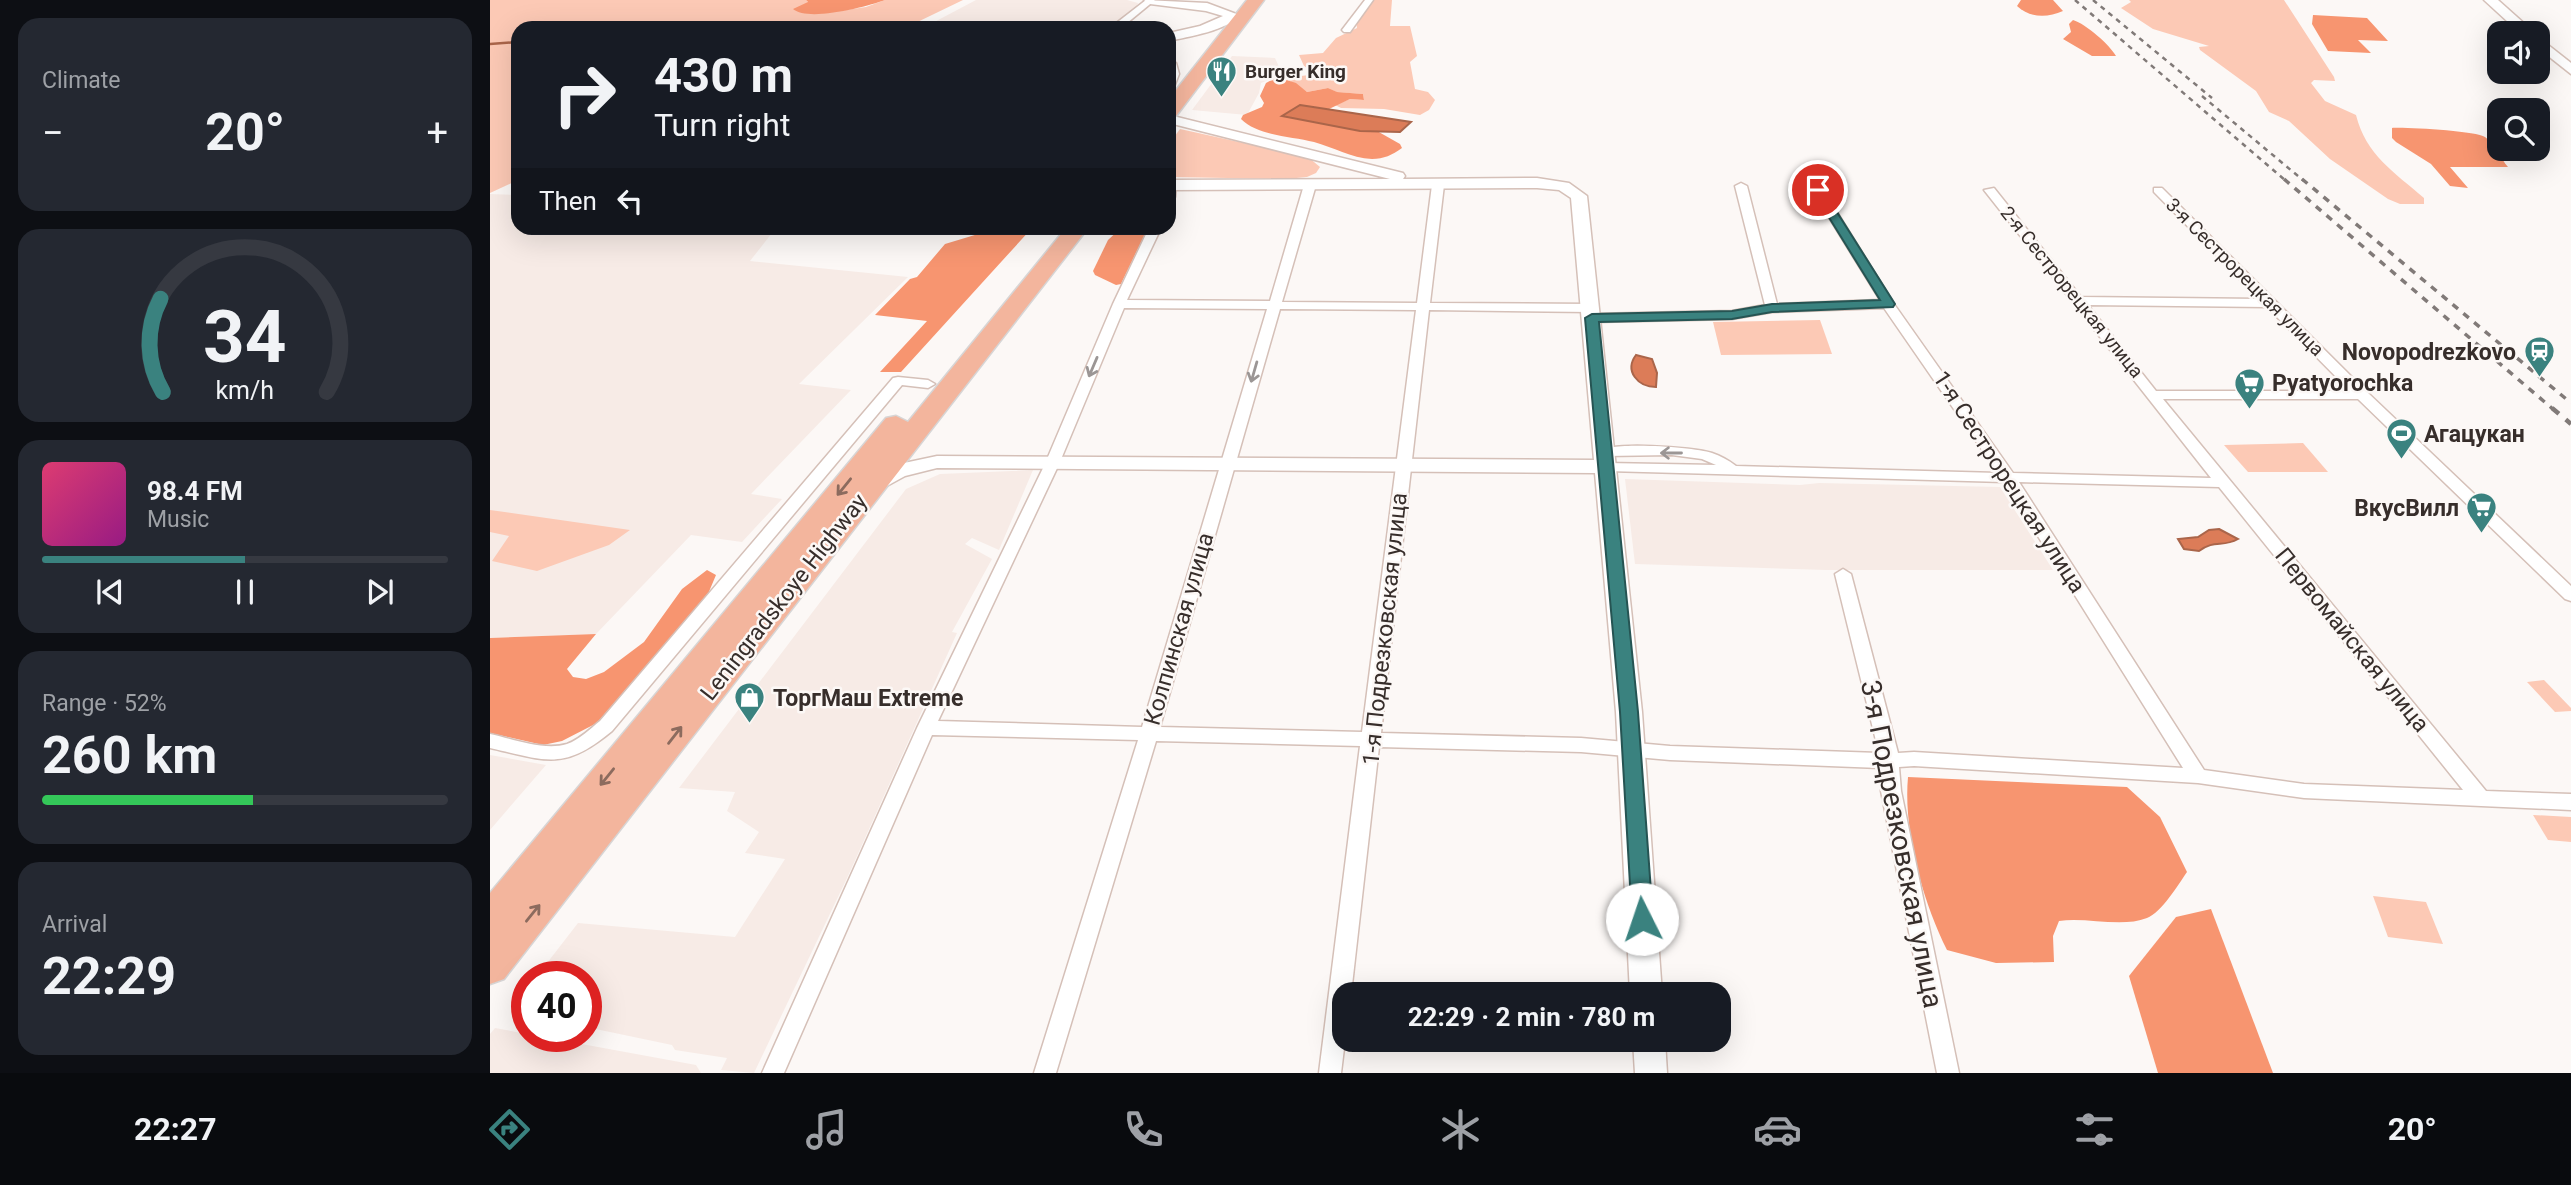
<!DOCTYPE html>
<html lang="en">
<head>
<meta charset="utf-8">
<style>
  :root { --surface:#171b24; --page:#242831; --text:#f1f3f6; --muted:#9ea1a6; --line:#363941; --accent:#3a827f }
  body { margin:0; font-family:Roboto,sans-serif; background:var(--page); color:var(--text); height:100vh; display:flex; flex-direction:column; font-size:26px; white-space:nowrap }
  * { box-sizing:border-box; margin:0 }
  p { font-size:23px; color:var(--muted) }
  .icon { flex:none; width:38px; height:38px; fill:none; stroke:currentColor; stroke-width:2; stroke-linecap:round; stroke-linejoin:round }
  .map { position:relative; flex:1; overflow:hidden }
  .drawer { display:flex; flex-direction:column; gap:18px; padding:18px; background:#0d0f14; width:490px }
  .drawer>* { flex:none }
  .guide { position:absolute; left:21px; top:21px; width:665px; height:214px; border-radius:21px; box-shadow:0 7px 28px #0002; background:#171b24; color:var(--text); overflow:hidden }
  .tools { position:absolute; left:1997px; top:21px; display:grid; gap:14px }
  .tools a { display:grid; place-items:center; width:63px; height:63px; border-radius:14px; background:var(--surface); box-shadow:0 7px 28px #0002; font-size:35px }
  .speed { position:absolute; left:21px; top:961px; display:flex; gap:14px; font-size:35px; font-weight:700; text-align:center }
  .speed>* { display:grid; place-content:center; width:91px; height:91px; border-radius:50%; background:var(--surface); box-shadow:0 7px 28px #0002; line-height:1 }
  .speed .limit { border:10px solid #d22; background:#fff; color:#111 }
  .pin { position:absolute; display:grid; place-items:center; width:60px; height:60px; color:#fff; margin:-30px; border:4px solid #fff; border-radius:50%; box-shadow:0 2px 7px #0007 }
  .me { position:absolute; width:77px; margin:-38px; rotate:356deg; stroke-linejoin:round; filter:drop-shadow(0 0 5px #0008) }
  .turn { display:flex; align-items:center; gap:24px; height:147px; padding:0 28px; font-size:32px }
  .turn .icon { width:91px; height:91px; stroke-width:2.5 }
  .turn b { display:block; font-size:49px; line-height:60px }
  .then { display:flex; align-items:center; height:66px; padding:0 28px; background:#0003; gap:14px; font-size:26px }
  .big { font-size:52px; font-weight:700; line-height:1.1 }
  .drawer .widget { flex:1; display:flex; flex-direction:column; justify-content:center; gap:10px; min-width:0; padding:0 24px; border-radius:21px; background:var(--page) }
  .drawer .dial { align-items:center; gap:0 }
  .dial svg { height:182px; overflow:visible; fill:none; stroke:var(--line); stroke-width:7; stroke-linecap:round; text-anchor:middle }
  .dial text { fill:var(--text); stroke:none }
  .song { display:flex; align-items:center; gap:21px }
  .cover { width:84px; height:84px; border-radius:10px; background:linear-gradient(135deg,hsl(340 70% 55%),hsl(310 70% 35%)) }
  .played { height:7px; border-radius:4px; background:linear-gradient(90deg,var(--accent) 50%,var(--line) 50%) }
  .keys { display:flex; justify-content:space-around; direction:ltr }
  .heat { display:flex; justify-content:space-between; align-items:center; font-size:38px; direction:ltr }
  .charge { height:10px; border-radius:5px; background:linear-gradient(90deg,#34c759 52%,var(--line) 0) }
  .trip { position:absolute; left:842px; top:982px; width:399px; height:70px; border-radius:21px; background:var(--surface); box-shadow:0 7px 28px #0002; font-weight:700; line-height:70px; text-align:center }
  .tab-bar { display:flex; height:112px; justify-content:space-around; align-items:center; background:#090b0e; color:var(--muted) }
  .tab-bar .icon { width:49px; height:49px }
  .tab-bar .selected { color:var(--accent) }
  .tab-bar b { font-size:32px; color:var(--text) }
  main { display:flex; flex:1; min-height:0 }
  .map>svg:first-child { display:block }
</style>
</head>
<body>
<main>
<section class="drawer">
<div class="widget"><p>Climate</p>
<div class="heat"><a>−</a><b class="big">20°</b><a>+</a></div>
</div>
<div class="widget dial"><svg viewBox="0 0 100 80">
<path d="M14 69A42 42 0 1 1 86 69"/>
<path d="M14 69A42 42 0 0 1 13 28" stroke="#3a827f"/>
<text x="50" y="56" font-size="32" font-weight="700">34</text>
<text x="50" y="72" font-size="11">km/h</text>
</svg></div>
<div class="widget">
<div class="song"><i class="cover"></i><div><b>98.4 FM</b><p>Music</p></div></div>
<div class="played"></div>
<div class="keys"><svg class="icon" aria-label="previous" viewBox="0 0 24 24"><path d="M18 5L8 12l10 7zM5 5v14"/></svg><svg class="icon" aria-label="pause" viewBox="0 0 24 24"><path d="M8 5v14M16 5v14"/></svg><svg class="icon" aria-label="next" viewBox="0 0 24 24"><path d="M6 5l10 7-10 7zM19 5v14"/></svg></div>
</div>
<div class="widget"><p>Range · 52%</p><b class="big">260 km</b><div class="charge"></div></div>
<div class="widget"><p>Arrival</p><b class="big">22:29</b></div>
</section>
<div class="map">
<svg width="2081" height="1073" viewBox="0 0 2081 1073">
  <rect width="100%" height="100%" fill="#fcf8f6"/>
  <g fill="#f7ebe6">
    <path d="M486,0H637L648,3L647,6L618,28H545L509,22L502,25L487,22L477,28H433Z"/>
    <path d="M742,56L785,58L790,69L784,78L771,83L769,93L757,115L702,110Z"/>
    <path d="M0,194L28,195V228H286L260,261L418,277L309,384L361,390L261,494L292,499L252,542L201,535L106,634L0,638Z"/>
    <path d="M543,470L509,550L482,538L475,544L502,559L462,632L467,633L358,876L264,1073L231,1070L237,1058L185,1050L182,1045L96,1027V976H47L88,923L245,937L295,859L255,853L269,832L237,811L245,792L189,788L416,489L450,474Z"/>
    <path d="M1135,479L1310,485L1329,483L1510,487L1563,570H1336L1145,564Z"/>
    <path d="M0,755L56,765L0,830Z"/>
    <path d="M5,1028L206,1065L211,1073H0V1034Z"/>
  </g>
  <g fill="#fcc9b5">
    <path d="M0,0H316L328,14L376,7L395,0H473L415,28H207L181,21L167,27L144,22L116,25L118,28H28V180L0,193Z"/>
    <path d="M883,0H902L900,26H920L927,56L920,62L925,89L938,92L945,100L939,110L930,115L894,109L851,108L845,105L860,99L874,100L873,94L846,92L838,88L817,92L795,78L819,75L820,70L814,66L809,55L833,53L846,38L867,28L866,21Z"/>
    <path d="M1639,0H1794L1844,77L1845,81L1824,80L1821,83L1835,101L1866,115C1876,155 1904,172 1934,198V204H1910L1898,199L1840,159L1799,121L1779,112L1766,91L1710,50L1709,47L1719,46L1663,29L1631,8L1641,2Z"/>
    <path d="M690,129L818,157L830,167L826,173L817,177L796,179L679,177V144Z"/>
    <path d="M1330,320L1342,354L1231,355L1223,322Z"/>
    <path d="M1813,443L1838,472H1758L1734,445Z"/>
    <path d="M0,510L140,530L119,545L47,571L2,561L19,536L0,532Z"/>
    <path d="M2054,680L2081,708V711L2065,712L2037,682Z"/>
    <path d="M2043,815L2081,817V842L2058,840Z"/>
    <path d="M1883,896L1936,902L1953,944L1898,937Z"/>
  </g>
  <g fill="#f79570">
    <path d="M316,0H395C376,7 318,22 303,9L318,2Z"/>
    <path d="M1531,0H1563L1573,11C1557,18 1540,18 1527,6Z"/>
    <path d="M1823,15L1877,18L1898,41L1868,40L1881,53L1838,51L1822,24Z"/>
    <path d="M1583,20C1596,24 1620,45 1626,56H1602L1573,39L1581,32L1579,24Z"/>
    <path d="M787,77L806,83L817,92L838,88L847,92L873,94L874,100L860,99L839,109L810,105L792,116L870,131H887L910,144L912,148C902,155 894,159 882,159C861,158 843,147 824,142C801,136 768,136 751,119L753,115L772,107L774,103L770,96L776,83Z"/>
    <path d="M1902,128C1916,127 1986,131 1995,137C2004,143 2011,159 2018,167H1960L1978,188L1960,186L1941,164L1906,142L1902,138Z"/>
    <path d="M508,228H542L411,372H390L437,321L385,315L420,279L427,277L455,244Z"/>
    <path d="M631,228H658L631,284L626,285L605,275L603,271L618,240Z"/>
    <path d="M217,570L226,575L218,594L107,723L72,741L53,745L0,733V638L106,634L77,669L83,677L96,679L114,672L154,642L192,589Z"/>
    <path d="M1418,777L1637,787L1670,817L1697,872C1688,885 1671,913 1657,918C1632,928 1597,917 1569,921L1563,936L1564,962L1506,963L1457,950C1433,902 1413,831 1418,777Z"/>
    <path d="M1721,909L1783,1073H1668L1639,976L1686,917Z"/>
  </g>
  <g fill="#dc7c58" stroke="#aa654a" stroke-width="2">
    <path d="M810,105L921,122L910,132L870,131L792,116Z"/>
    <path d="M1146,355L1162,359L1167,373L1166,387C1148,387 1134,371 1146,355Z"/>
    <path d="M1729,529L1748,539C1732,548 1725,539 1709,551L1694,549L1688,539L1708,537L1719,530Z"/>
  </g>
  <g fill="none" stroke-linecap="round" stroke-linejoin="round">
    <path stroke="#aa654a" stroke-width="2.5" d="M0,44L28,42"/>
    <defs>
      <g id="street">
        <path d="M656,0H665L631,28H620Z"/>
        <path d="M875,0H883L860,32H854L852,30Z"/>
        <path d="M679,182L686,185L685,197L679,200Z"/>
        <path d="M820,182L826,185L792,302L927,303L942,185L948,182L954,185L940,303L1101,304L1107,308L1101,312L939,310L891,733L1091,738L1180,746L1389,753L1345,574L1353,569L1361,574L1408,753L1424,752L1693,768L1514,482L1117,471L1110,467L1117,463L1226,465L1212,459L1182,455L1115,456L1108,452C1120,441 1203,447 1222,453C1231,456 1238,460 1246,466L1508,473L1394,308L1282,312L1242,319L1102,322L1096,318L1102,314L1242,311L1275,305L1245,186L1251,183L1257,186L1287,304L1390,300L1322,190L1332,188L1404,304L1523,473L1721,478L1494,190L1504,188L1591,297L1769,299L1664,192V188H1672L1877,392L2081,586V601L2075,599L1868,399H1673L1996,791L2081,794V810L1814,798L1708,783L1424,766L1409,767L1411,791L1469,1073H1447L1391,791L1390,768L1180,760L1091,752L889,747L861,994H854L855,1040L851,1073H829L870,746L666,741L566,1073H544L648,740L442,735L294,1073H272L427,728L555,464L623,304L659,228H671L637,300L780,301L814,185ZM1598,305L1777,307L1860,391H1666ZM634,308L777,309L652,727L448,721L569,464ZM790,309L926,310L872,732L670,727ZM1529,482L1729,487L1973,790L1814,784L1714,770Z"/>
        <path d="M408,377L438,380L445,384L438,388L412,385L122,731C74,771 57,761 0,748V734C23,739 54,751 77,744C89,740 100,729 110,721L403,378Z"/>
      </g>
      <g id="secondary">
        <path d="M654,0L717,3L749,15C740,30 697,37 679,41V33L710,26L733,16L716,11L660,4Z"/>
        <path d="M1994,0H2008L2045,33H2030Z"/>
        <path d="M2048,37L2081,63V74L2048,48Z"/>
        <path d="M679,59L686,63L689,74L684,87L679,88Z"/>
        <path d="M679,115L913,173L915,176L913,179L1047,178L1079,183L1097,196L1152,712L1172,994H1140L1126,712L1105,473L447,468L415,476L384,493L376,491L373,486L400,466L447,456L1104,460L1081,198L1069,190L1047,188L679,190V180L900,179L679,123Z"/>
        <path d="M1143,1040H1175L1177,1073H1145Z"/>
      </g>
      <g id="highway">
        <path d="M757,0H774L686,116L679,118V99Z"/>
        <path d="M576,228H598L14,979L0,984V893L396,418L406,416L418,422Z"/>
      </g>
    </defs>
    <use href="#street" stroke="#d5c0b8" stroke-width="3"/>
    <use href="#secondary" stroke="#d5c0b8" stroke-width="3"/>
    <use href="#highway" stroke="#d7d5d5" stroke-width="3"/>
    <use href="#street" fill="#fff" fill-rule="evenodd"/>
    <use href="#secondary" fill="#fff" fill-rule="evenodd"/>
    <use href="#highway" fill="#f3b59d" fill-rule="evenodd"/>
    <g stroke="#817a78" stroke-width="2.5" stroke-dasharray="5 5" stroke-linecap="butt">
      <path d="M1585,0L1796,181"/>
      <path d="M1603,0L1722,98"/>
      <path d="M1712,96L1814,181"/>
    </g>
    <g stroke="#817a78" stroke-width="3.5" stroke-dasharray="7 7" stroke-linecap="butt">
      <path d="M1794,179L2064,410"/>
      <path d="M1812,179L2081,403"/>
    </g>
    <path stroke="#817a78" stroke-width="4.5" stroke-dasharray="9 9" stroke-linecap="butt" d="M2062,408L2081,424"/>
  </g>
  <defs><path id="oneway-shaft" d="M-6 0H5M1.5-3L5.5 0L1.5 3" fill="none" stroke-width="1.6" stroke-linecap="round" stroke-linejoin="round" transform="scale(1.75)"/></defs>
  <g stroke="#9b9695">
    <use href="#oneway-shaft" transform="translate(603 367) rotate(113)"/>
    <use href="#oneway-shaft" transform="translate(764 372) rotate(106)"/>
    <use href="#oneway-shaft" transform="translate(1181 453) rotate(-180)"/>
  </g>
  <g stroke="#8c6b5e">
    <use href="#oneway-shaft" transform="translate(354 487) rotate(129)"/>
    <use href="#oneway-shaft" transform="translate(185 735) rotate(-52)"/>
    <use href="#oneway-shaft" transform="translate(117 777) rotate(129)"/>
    <use href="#oneway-shaft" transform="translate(43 913) rotate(-51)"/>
  </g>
  <path fill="#3a827f" stroke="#265453" stroke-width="2" d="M1324,188L1333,190L1405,304L1403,307L1282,312L1242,319L1109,322L1148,712L1163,919L1159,925L1152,928L1145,925L1142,919L1130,712L1095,318L1102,314L1242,311L1282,304L1390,300L1322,190Z"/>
  <defs>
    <symbol id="restaurant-pin" viewBox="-11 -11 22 30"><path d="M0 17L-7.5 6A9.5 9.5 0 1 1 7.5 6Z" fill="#3a827f" stroke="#fcf8f6"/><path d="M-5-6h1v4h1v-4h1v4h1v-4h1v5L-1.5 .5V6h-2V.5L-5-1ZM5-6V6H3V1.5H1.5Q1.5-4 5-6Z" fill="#fff"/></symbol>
    <symbol id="station-pin" viewBox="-11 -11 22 30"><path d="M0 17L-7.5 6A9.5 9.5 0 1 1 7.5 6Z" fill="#3a827f" stroke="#fcf8f6"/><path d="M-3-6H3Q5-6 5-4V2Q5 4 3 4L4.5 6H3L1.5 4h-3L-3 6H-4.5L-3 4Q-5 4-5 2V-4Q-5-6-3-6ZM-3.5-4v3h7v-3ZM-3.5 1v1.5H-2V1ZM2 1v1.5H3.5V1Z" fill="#fff"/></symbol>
    <symbol id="supermarket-pin" viewBox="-11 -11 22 30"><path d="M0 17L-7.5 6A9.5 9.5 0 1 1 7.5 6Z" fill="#3a827f" stroke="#fcf8f6"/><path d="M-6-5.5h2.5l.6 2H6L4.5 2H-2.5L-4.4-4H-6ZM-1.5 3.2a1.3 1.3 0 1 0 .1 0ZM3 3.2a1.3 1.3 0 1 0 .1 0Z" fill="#fff"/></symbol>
    <symbol id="stadium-pin" viewBox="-11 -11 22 30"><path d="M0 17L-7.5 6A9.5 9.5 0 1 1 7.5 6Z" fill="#3a827f" stroke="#fcf8f6"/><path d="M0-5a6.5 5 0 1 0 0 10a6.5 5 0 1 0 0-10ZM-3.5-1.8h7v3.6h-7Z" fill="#fff"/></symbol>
    <symbol id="shop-pin" viewBox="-11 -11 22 30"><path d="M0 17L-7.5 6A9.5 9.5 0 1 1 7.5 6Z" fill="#3a827f" stroke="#fcf8f6"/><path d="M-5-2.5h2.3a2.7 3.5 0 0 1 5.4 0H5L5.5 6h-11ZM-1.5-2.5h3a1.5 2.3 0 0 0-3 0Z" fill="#fff"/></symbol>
  </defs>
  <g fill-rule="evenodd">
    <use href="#restaurant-pin" x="714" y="54" width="35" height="47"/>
    <use href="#station-pin" x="2032" y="334" width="35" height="47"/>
    <use href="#supermarket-pin" x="1742" y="366" width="35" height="47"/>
    <use href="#stadium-pin" x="1894" y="416" width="35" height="47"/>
    <use href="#supermarket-pin" x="1974" y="490" width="35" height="47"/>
    <use href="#shop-pin" x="242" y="680" width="35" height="47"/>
  </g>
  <g text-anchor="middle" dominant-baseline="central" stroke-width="5" stroke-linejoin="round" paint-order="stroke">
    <g font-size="19" font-weight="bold" fill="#372e2b" stroke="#fcf8f6" text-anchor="start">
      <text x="755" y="71">Burger King</text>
    </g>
    <g font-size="19" fill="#372e2b" stroke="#fcf8f6">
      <text transform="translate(1755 277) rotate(45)">3-я Сестрорецкая улица</text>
      <text transform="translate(1582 292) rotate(51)">2-я Сестрорецкая улица</text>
    </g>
    <g font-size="23" font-weight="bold" fill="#372e2b" stroke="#fcf8f6" text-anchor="start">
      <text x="2026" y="352" text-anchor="end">Novopodrezkovo</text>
      <text x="1782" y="383">Pyatyorochka</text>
      <text x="1934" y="434">Агацукан</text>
      <text x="1969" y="508" text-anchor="end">ВкусВилл</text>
      <text x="283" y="698">ТоргМаш Extreme</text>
    </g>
    <g font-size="23" fill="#372e2b" stroke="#fcf8f6">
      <text transform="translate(1519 482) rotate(57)">1-я Сестрорецкая улица</text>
      <text transform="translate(294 597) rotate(-52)">Leningradskoye Highway</text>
      <text transform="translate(689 629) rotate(-74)">Колпинская улица</text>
      <text transform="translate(895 629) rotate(-84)">1-я Подрезковская улица</text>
      <text transform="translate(1862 640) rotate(51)">Первомайская улица</text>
    </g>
    <g font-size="28" fill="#372e2b" stroke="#fcf8f6">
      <text transform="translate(1412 844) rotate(79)">3-я Подрезковская улица</text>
    </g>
  </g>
</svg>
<div class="tools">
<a><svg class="icon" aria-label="sound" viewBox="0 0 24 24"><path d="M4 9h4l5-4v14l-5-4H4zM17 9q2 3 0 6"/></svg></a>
<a><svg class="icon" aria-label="search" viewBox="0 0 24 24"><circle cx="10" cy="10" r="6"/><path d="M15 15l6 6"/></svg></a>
</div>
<div class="speed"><div class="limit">40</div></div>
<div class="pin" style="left:1328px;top:190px;background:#d93025"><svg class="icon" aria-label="arrive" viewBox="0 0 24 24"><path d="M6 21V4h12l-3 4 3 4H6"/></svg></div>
<svg class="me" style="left:1152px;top:919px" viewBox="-20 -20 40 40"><circle r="19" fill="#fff"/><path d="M0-13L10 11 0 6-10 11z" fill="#3a827f"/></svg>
<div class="trip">22:29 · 2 min · 780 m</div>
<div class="guide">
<div class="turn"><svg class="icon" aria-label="right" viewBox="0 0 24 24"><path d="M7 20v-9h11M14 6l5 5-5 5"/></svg><div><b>430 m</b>Turn right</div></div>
<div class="then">Then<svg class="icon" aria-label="left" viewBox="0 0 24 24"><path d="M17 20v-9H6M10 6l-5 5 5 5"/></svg></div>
</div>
</div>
</main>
<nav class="tab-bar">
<b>22:27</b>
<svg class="icon selected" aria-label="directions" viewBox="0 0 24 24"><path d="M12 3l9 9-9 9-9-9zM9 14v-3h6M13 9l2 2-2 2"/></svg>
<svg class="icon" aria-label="music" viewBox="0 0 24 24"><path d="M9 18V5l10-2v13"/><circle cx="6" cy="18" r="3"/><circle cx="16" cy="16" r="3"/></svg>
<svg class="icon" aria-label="phone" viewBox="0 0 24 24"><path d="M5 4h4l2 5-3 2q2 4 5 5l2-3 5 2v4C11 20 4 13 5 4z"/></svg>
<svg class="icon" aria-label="climate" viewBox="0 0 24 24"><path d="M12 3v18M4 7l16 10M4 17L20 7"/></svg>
<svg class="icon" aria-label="car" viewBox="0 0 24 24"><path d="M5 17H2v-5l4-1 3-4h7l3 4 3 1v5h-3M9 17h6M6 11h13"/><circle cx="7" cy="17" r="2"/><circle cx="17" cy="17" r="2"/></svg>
<svg class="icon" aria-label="filters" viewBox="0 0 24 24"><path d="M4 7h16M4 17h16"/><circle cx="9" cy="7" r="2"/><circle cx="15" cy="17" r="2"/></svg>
<b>20°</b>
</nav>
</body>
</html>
